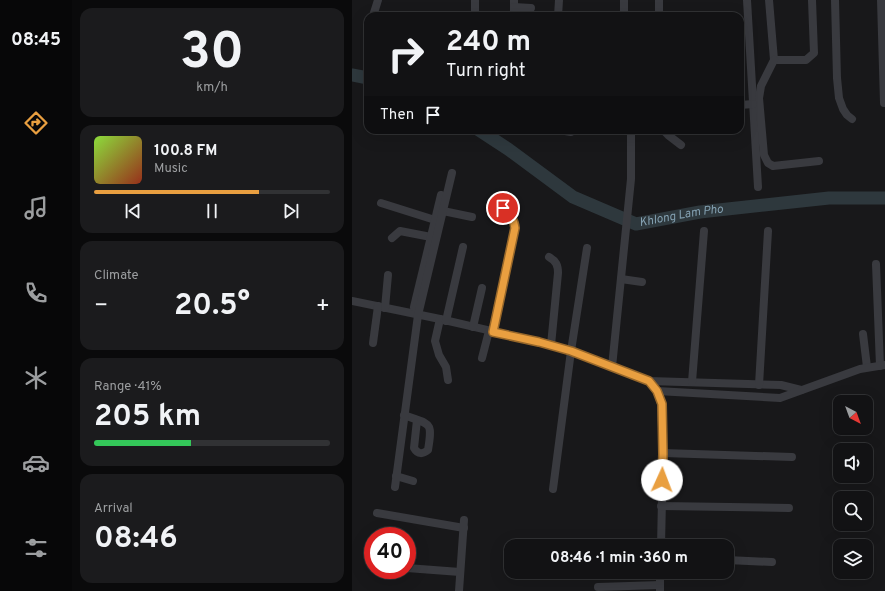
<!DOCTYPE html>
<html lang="en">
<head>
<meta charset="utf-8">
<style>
  :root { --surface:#121214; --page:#1b1b1d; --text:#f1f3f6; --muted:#9c9ea0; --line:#313234; --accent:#e99f40 }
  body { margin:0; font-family:Overpass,sans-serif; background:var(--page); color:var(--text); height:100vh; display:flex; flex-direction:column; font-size:15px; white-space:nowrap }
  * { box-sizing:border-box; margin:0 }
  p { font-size:13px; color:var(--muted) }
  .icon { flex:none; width:22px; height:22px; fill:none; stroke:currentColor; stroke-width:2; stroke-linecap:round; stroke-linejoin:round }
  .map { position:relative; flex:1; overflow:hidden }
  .panel { display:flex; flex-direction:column; gap:8px; padding:8px; background:#0a0a0b; width:280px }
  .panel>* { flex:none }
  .guide { position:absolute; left:12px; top:12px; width:380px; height:122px; border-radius:12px; box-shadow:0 4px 16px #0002,0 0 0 1px var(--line); background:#121214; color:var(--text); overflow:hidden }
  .needle { width:26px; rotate:139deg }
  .tools { position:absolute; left:481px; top:395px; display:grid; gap:8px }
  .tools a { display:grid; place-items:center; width:40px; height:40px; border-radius:8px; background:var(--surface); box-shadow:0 4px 16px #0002,0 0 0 1px var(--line); font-size:20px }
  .speed { position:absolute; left:12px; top:527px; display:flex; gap:8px; font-size:20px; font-weight:700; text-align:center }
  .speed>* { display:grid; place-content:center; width:52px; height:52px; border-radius:50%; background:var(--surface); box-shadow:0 4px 16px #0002,0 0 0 1px var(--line); line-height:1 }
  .speed .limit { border:6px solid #d22; background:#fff; color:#111 }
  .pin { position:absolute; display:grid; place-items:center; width:34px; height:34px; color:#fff; margin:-17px; border:2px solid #fff; border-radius:50%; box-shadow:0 1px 4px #0007 }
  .me { position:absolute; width:44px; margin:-22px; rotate:2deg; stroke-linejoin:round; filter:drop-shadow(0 0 3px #0008) }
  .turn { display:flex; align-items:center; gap:14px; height:84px; padding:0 16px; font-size:18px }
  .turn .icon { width:52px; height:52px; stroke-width:2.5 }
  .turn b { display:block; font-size:28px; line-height:34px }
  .then { display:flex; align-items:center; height:38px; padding:0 16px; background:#0003; gap:8px; font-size:15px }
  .big { font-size:30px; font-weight:700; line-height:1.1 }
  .panel .widget { flex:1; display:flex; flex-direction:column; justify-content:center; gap:6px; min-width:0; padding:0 14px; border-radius:12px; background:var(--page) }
  .panel .dial { align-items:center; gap:0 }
  .dial b { font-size:52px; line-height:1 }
  .song { display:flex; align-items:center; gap:12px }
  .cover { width:48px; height:48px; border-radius:6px; background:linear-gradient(135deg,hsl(90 70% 55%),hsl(10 70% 35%)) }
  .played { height:4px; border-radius:2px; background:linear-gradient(90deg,var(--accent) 70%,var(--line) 70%) }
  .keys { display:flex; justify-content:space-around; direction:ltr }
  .heat { display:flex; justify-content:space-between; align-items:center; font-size:22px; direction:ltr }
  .charge { height:6px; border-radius:3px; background:linear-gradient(90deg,#34c759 41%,var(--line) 0) }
  .trip { position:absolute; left:152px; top:539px; width:230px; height:40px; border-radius:12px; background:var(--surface); box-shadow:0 4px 16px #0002,0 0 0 1px var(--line); font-weight:700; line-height:40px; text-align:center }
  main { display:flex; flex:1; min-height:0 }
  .tabs { display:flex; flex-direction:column; width:72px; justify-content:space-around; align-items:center; background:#070708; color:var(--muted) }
  .tabs .icon { width:28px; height:28px }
  .tabs .current { color:var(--accent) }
  .tabs b { font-size:18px; color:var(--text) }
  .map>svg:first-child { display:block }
</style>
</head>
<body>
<main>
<nav class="tabs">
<b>08:45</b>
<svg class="icon current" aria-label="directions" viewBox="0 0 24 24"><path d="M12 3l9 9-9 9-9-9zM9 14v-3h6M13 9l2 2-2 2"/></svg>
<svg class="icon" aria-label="music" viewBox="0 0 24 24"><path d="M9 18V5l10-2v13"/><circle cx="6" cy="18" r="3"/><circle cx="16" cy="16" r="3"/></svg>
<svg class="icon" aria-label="phone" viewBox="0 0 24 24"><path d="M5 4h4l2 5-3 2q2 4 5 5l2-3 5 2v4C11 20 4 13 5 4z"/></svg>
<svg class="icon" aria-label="climate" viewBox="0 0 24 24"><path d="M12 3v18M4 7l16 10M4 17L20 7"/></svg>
<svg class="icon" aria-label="car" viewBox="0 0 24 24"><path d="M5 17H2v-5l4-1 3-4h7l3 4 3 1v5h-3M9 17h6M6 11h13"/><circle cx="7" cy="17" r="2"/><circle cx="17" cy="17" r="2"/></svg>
<svg class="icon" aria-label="filters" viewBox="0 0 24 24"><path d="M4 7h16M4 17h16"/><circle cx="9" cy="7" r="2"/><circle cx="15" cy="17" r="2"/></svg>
</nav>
<section class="panel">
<div class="widget dial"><b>30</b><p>km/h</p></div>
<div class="widget">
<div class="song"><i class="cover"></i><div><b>100.8 FM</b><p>Music</p></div></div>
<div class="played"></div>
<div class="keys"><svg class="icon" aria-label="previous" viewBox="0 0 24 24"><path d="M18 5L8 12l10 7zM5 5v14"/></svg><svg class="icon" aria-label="pause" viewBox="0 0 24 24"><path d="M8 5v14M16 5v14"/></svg><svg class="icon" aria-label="next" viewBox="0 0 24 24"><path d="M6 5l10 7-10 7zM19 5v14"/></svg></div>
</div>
<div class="widget"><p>Climate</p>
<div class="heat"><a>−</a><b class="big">20.5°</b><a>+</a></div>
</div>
<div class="widget"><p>Range · 41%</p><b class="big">205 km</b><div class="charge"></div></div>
<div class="widget"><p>Arrival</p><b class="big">08:46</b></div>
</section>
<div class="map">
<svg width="533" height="591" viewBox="0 0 533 591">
  <rect width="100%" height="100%" fill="#18181a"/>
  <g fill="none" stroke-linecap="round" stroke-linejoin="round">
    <g stroke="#2e383d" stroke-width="13">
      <path d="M0,75L16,78"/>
      <path id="s1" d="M127,130L156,149L221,197L284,224L348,212L477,198H533"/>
    </g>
    <g stroke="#393a3f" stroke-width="8">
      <path d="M162,0V16"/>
      <path d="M307,0V16"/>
      <path d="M395,0L406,187"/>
      <path d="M417,0L422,60H454L462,53L460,0"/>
      <path d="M483,0L485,78L487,98L491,109L495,115L500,119"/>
      <path d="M529,0L532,103"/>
      <path d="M162,7L179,8"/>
      <path d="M21,16L26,0"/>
      <path d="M123,16V0"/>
      <path d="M206,16L207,0"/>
      <path d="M272,16V0"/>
      <path d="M422,60L409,86L407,98L412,155L416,163L421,166L467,161"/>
      <path d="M388,105L401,104"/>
      <path d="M207,130L219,132L220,130"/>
      <path d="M311,130L316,135L329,145"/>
      <path d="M29,203L83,220"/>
      <path d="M91,211L120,217"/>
      <path d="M40,238L48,231L79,237"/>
      <path d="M197,257C204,261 206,265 206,273L199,345"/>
      <path d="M524,264L528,366"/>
      <path d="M269,279L290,282"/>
      <path d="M0,301L88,319L187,342L219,351L297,381L305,391L309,404L311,453L309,546"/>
      <path d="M62,307L89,195"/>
      <path d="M33,308L36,275"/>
      <path d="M88,319L83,341L87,355L94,367L96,380"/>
      <path d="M94,321L111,247"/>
      <path d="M121,327L130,288"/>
      <path d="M141,331L163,228L162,221L151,208"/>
      <path d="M511,334L515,367"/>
      <path d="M21,343L26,306"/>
      <path d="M130,358L137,331"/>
      <path d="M260,367L279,179V130"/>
      <path d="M297,381L429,385L449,390"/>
      <path d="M340,382L352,231"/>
      <path d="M407,385L416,231"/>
      <path d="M305,391L428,398L508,369L533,365"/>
      <path d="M52,415C78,425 81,420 76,450C71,454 66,455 62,448L65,420"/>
      <path d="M311,453L440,457"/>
      <path d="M44,476L61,481"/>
      <path d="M43,487L66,315L100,173"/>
      <path d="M201,489L219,351L235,248"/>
      <path d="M309,506L437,508"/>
      <path d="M25,513L112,528"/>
      <path d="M375,560L420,562"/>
      <path d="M55,568L108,572"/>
      <path d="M246,587L308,585"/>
      <path d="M107,591L112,520"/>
      <path d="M308,591V572"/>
    </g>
  </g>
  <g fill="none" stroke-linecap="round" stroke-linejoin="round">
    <defs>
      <path id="route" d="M151,208C158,215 162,219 163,228L141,332L187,342L219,351L297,381L305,391L310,404L311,454L310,480"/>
    </defs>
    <use href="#route" stroke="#97672a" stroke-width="10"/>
    <use href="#route" stroke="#e99f40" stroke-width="7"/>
  </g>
  <g text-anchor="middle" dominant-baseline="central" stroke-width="4" stroke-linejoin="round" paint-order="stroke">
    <g font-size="12" font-style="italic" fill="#84a1b2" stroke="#131315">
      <text stroke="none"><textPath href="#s1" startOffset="230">Khlong Lam Pho</textPath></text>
    </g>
  </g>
</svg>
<div class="tools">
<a><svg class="needle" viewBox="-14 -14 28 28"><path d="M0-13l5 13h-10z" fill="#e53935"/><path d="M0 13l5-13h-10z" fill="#9c9ea0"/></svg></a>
<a><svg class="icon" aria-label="sound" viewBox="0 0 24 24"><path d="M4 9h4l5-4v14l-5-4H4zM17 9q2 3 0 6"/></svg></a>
<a><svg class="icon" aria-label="search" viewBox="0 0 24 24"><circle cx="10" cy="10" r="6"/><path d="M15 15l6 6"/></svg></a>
<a><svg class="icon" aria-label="layers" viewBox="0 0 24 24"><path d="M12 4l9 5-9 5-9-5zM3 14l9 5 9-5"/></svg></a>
</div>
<div class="speed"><div class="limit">40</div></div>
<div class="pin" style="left:151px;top:208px;background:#d93025"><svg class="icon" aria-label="arrive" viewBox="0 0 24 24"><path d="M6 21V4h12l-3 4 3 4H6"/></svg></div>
<svg class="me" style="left:310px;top:480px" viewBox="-20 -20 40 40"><circle r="19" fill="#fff"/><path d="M0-13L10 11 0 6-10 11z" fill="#e99f40"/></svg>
<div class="trip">08:46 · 1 min · 360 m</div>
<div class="guide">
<div class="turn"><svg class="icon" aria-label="right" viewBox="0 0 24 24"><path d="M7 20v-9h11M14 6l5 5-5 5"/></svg><div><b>240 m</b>Turn right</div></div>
<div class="then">Then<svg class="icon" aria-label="arrive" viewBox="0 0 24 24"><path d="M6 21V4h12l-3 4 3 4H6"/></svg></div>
</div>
</div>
</main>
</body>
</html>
